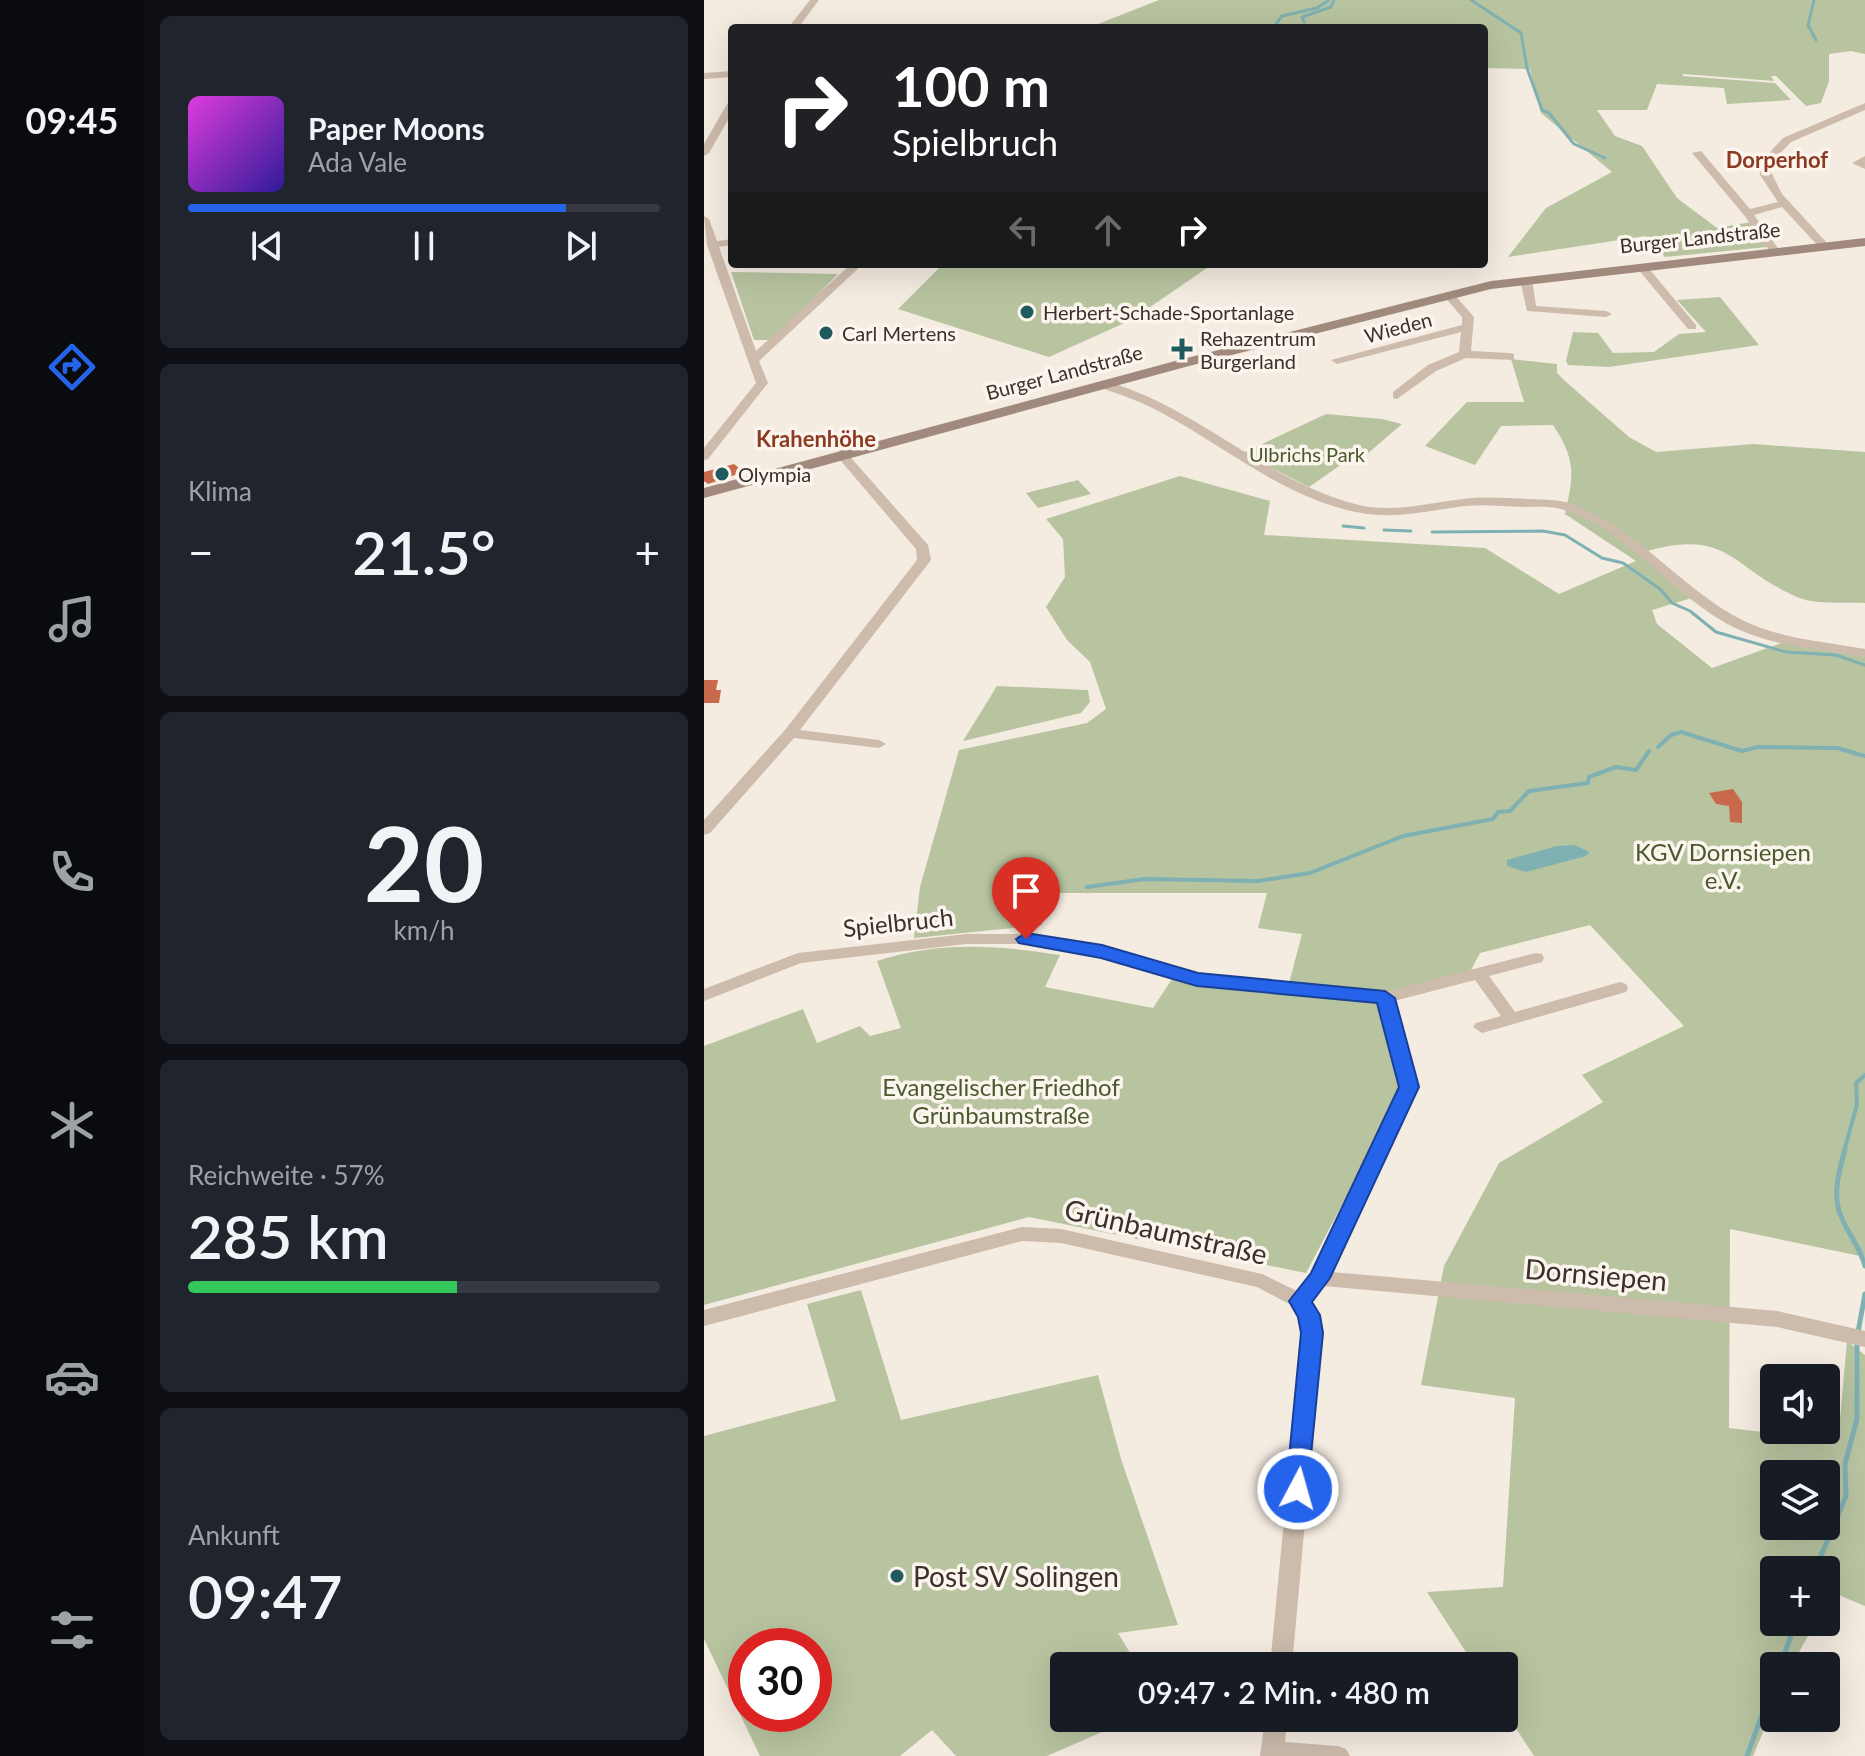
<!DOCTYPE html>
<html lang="de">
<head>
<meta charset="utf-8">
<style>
  :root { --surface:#171b24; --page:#20242c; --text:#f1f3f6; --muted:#9ea1a6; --line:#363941; --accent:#2563eb }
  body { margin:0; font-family:Lato,sans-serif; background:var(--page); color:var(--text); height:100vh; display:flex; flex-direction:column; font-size:30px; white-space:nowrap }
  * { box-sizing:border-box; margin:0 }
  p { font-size:26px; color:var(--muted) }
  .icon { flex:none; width:44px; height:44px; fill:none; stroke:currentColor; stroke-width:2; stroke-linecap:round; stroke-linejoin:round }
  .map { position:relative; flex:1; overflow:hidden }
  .panel { display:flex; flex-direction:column; gap:16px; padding:16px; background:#0d0f14; width:560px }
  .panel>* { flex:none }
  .top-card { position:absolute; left:24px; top:24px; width:760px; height:244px; border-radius:8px; box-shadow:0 8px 32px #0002; background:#202124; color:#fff; overflow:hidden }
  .tools { position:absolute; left:1056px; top:1364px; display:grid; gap:16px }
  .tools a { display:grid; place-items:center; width:80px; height:80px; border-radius:8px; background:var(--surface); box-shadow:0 8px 32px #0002; font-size:40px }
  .speed { position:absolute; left:24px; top:1628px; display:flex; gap:16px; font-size:40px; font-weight:700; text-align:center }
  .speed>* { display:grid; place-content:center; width:104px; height:104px; border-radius:50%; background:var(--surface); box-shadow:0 8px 32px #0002; line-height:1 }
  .speed .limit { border:12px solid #d22; background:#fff; color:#111 }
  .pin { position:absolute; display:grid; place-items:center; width:68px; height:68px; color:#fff; margin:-82px -34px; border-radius:50% 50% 50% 0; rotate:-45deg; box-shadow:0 0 8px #0007 }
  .pin .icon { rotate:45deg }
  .me { position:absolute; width:88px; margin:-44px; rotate:6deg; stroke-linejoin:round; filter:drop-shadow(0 0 6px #0008) }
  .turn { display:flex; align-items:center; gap:28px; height:168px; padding:0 32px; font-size:36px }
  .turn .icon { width:104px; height:104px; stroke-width:2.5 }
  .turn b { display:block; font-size:56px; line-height:68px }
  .lanes { display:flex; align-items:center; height:76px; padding:0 32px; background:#0003; justify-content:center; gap:40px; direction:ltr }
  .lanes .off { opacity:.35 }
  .big { font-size:60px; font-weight:600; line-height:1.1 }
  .panel .widget { flex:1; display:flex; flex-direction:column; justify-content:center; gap:12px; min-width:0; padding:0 28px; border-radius:12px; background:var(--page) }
  .panel .dial { align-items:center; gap:0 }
  .dial b { font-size:104px; line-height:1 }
  .song { display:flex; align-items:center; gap:24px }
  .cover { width:96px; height:96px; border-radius:12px; background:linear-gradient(135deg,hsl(300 70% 55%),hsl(250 70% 35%)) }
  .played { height:8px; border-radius:4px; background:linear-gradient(90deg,var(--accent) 80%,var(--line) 80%) }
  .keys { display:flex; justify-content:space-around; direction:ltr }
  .heat { display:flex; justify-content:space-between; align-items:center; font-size:44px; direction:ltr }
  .charge { height:12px; border-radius:6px; background:linear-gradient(90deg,#34c759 57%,var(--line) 0) }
  .trip { position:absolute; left:346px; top:1652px; width:468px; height:80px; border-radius:8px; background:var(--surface); box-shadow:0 8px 32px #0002; font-weight:600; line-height:80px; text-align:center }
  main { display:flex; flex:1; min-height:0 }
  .tabs { display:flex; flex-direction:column; width:144px; justify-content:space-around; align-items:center; background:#090b0e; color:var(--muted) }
  .tabs .icon { width:56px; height:56px }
  .tabs .active { color:var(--accent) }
  .tabs b { font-size:36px; color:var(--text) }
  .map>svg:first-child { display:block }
</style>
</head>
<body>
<main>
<nav class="tabs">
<b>09:45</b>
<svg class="icon active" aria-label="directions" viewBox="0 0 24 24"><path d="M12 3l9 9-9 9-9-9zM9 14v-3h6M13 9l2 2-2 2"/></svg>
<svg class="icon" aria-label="music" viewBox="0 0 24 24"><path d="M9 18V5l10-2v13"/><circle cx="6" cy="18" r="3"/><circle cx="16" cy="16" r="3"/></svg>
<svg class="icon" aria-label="phone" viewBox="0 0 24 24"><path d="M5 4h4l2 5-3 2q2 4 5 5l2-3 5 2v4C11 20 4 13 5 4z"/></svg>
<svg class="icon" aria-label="climate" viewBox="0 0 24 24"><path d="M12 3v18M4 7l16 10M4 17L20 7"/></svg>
<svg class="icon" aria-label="car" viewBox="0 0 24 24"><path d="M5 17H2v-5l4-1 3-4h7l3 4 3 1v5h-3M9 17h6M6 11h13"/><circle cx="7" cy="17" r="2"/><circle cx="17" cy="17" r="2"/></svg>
<svg class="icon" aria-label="filters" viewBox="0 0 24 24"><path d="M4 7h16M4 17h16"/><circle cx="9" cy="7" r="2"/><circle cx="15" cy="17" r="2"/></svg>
</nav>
<section class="panel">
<div class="widget">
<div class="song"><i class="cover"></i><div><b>Paper Moons</b><p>Ada Vale</p></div></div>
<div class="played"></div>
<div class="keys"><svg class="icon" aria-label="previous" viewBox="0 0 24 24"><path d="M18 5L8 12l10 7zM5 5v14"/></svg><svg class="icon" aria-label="pause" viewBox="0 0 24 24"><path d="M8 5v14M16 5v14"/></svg><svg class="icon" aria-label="next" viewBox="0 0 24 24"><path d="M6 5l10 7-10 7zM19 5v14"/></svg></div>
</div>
<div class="widget"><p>Klima</p>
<div class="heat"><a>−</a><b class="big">21.5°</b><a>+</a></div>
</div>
<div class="widget dial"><b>20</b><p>km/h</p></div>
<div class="widget"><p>Reichweite · 57%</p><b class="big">285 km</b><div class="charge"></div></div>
<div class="widget"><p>Ankunft</p><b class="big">09:47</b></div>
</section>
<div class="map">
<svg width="1161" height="1756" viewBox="0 0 1161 1756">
  <rect width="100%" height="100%" fill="#f4ebe1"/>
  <g fill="#b8c4a0" fill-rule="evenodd">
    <path d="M455,0H1161V54L1147,51L1125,54V81L1117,103L1102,106L1072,76H1067L1070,81L979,74V76L1071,83L1087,100L1023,104L1020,88L953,84L943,110H893L911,136L938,146L973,198L1013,228L1047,222L1063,247L961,257L942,236L804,257L842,208L908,172L837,113L826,69L780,68V28H384Z"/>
    <path d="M239,264H509L427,320L345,357L194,309Z"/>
    <path d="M27,272L134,274L69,340H50Z"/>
    <path d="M1016,297L1055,345L905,367L864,365L862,361L869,332L894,333L909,353L950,352L975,334L1002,332L973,300Z"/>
    <path d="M807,359L853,364V373L861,381L925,437L952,452L1049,444L1161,452V603C1141,602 1111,605 1093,597C1025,567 1026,527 939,552L991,597L948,610L953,624L1008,668L1083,641L1161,656V1257L1026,1229L1025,1428L1134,1441L1143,1341L1161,1355V1606L1130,1593L1122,1606V1570H1070V1622H1112L1087,1666H1070V1706L1049,1756H830L800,1710V1666H771L723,1592L799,1587L811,1398L717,1385L740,1266L795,1163L899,1102L878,1075L980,1026L886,925L776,953L766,972L679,994L698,1081L695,1097L602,1273L325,1217L0,1305V1046L99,1009L113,1043L156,1026L166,1036L197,1028L173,961C234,941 293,945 356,955L341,987L449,1008L468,979L489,985L583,991L598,934L554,928L563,893H339L338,925L210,938L216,887L255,750L383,723L402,709L386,662L363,640L342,607L361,577L359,539L342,519L476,476L566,501L560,535L781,548L855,594L932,561L861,514C870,474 872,460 849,425L797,426L771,465L721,446L763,402H820ZM1070,1474H1122V1526H1070Z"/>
    <path d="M622,414L678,419L698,424L655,461L645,459L605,487L539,453Z"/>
    <path d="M374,480L387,494L334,508L322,493Z"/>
    <path d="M293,686L384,690L386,702L377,713L259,741Z"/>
    <path d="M157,1290L197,1420L394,1375L417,1459L474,1625L414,1633L434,1666H360V1718H430L343,1756H252L228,1730L196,1756H56L0,1639V1436L132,1401L103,1304ZM42,1646H110V1714H42Z"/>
  </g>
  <path fill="#7fb0b2" d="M871,845L885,852L882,856L822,872L803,866V860L853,846Z"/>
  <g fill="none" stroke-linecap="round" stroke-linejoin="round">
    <g stroke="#7fb0b2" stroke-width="3">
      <path d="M767,0L817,33L823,68L838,110L845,113L870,144L901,158"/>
      <path d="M1110,0L1104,25L1112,40"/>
      <path d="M600,22L598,17L627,7L630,0"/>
      <path d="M569,28L578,16L613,8L625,0"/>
      <path d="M639,526L660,528"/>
      <path d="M680,530L707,531"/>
      <path d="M728,532L839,531L861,535L898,558L919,563L956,589L968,603L986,611L1012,632L1082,652L1132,655L1161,665"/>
    </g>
    <g stroke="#7fb0b2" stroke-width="4">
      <path d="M954,747L967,735L977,732L1038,751L1054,747L1133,748L1161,756"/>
      <path d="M383,887L441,879L554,881L606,873L699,836L789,819L794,812L806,811L825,791L884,783L885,777L912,767L932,770L945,751"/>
      <path d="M1140,1151L1153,1105L1152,1083L1161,1075"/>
    </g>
    <g stroke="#7fb0b2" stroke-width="5">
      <path d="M1141,1149C1136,1168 1130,1188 1134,1207C1138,1227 1156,1245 1161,1266"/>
      <path d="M1154,1332L1161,1294"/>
      <path d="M1111,1570L1142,1496L1141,1464L1153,1419V1341"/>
      <path d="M1076,1666L1092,1622"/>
      <path d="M1043,1756L1070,1682"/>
    </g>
  </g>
  <g fill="#c8694b">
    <path d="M30,464L40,472L4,484L0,481V472Z"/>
    <path d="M0,680H14L12,690H17L15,703H0Z"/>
    <path d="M1029,789L1038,802V823L1026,822L1025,806L1012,804L1005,793Z"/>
  </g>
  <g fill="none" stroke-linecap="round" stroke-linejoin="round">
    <g fill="#cdbbac" fill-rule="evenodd">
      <path d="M106,0H115L94,28H84Z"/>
      <path d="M28,71V77L0,79V73Z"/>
      <path d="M28,101V113L5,153L0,156V144L23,104Z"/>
      <path d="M1161,103V110L1087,142L1064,166L1078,194L1124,244V248H1116L1078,207L1050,215L1076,251L1067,253L1040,215L988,153L997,151L1046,209L1074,202L1056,175L1055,164L1079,138Z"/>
      <path d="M1161,156V169L1148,163Z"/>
      <path d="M0,216L5,219L13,241L28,239V245L15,247L52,351L147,264H159L55,361L64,383L4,459L0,460V448L52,383L3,245Z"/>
      <path d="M933,264H941L992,325V329H984L933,268Z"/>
      <path d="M822,277L828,280L832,306L902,311L908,314L902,317L823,311L816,280Z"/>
      <path d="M745,292L749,293L770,317L767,351L806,353L810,354V360L762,358L732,371L693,399L689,398V392L724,365L755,352L757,332L633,364L627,360L758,325V317L739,295Z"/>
      <path d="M401,381C492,406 560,480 651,504C687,514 723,503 759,499C781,496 804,498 826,499C840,500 854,499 868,504C930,527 971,581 1027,614C1067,638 1116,641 1161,649V657C1112,649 1058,646 1015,619C961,586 919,527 857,509C846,506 832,507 820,507C800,506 780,504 760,506C723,511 689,520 652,512C579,497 522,447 458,413C438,402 418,395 397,388V382Z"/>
      <path d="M137,450L141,451L224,545L227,560L96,730L175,740L182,744L175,748L90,738L6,833L0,835V820L81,730L213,560L212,549L131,454Z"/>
      <path d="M262,934H322L398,947L493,973L681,992L832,953L838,954L840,958L838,962L785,976L811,1012L916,982L922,984L924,988L922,992L778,1033L769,1027L772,1023L797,1016L771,980L690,1001L713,1079V1091L628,1272L1073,1311L1161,1331V1347L1073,1327L620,1286L607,1302L615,1315L618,1333L588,1666H566L598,1333L595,1316L589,1306L553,1287L357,1243L318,1241L0,1326V1310L318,1227L357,1229L558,1274L593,1291L607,1274L695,1091V1079L674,1003L493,985L397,957L322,944H262L97,963L0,1001V989L94,953Z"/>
      <path d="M561,1718H583L581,1742L634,1746L642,1749L646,1756H556Z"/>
    </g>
    <path fill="#a18a7d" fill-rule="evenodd" d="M1161,238V246L787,289L485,366L0,498V488L475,360L787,281Z"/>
  </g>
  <path fill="#2563eb" stroke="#184099" stroke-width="2" d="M322,933L398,945L494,973L681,991L691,998L715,1087L626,1278L608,1302L616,1315L619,1333L603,1496L594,1499L586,1496L582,1489L597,1333L594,1317L585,1301L607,1273L695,1087L673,1003L493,986L397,958L315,943L312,939Z"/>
  <g fill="#1f5a5e" stroke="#fbf5ee" stroke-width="3">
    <circle cx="323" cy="312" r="8"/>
    <circle cx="122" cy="333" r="8"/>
    <path d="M474 337h8v8h8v8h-8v8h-8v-8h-8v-8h8z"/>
    <circle cx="18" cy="474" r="8"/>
    <circle cx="193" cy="1576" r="8"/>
  </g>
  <g text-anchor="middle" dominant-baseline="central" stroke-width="7" stroke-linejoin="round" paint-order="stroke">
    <g font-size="20" fill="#3b302b" stroke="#fbf5ee">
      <text transform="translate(996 237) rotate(-6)">Burger Landstraße</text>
      <text transform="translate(694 327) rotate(-15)">Wieden</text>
      <text transform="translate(360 372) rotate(-15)">Burger Landstraße</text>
    </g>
    <g font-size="20" fill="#3b302b" stroke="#fbf5ee" text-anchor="start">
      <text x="339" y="312">Herbert-Schade-Sportanlage</text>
      <text x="138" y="333">Carl Mertens</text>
      <text x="496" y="338">Rehazentrum<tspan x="496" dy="23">Burgerland</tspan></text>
      <text x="34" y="474">Olympia</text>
    </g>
    <g font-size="20" fill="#4a5a2e" stroke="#fbf5ee">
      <text x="603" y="454">Ulbrichs Park</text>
    </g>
    <g font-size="22" font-weight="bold" fill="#8c3b22" stroke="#fbf5ee">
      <text x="1073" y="159">Dorperhof</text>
      <text x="112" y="438">Krahenhöhe</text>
    </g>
    <g font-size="24" fill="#4a5a2e" stroke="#fbf5ee">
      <text x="1019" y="851">KGV Dornsiepen<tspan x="1019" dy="28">e.V.</tspan></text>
      <text x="297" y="1086">Evangelischer Friedhof<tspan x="297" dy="28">Grünbaumstraße</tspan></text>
    </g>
    <g font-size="24" fill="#3b302b" stroke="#fbf5ee">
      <text transform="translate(194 922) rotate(-6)">Spielbruch</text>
    </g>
    <g font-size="28" fill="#3b302b" stroke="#fbf5ee">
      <text transform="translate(462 1231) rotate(13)">Grünbaumstraße</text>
      <text transform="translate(892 1274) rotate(5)">Dornsiepen</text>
    </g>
    <g font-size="28" fill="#3b302b" stroke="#fbf5ee" text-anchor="start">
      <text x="209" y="1576">Post SV Solingen</text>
    </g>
  </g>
</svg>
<div class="tools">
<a><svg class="icon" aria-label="sound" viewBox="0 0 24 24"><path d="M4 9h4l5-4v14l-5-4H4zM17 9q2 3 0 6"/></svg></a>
<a><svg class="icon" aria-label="layers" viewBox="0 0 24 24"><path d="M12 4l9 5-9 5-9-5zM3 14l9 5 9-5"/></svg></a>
<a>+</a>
<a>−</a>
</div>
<div class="speed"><div class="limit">30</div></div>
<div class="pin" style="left:322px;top:939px;background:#d93025"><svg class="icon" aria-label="arrive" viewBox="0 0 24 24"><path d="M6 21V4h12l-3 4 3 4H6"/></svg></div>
<svg class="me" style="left:594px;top:1489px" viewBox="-20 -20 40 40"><circle r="17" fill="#2563eb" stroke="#fff" stroke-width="3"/><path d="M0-11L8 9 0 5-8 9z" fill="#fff"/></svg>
<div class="trip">09:47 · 2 Min. · 480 m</div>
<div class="top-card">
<div class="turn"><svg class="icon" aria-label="right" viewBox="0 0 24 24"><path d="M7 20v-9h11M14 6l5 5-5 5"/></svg><div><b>100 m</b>Spielbruch</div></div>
<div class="lanes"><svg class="icon off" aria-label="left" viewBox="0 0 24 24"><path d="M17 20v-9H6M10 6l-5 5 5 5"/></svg><svg class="icon off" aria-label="ahead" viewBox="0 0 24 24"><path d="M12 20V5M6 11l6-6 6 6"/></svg><svg class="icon" aria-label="right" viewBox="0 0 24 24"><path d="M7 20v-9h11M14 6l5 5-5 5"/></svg></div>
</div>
</div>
</main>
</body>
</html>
